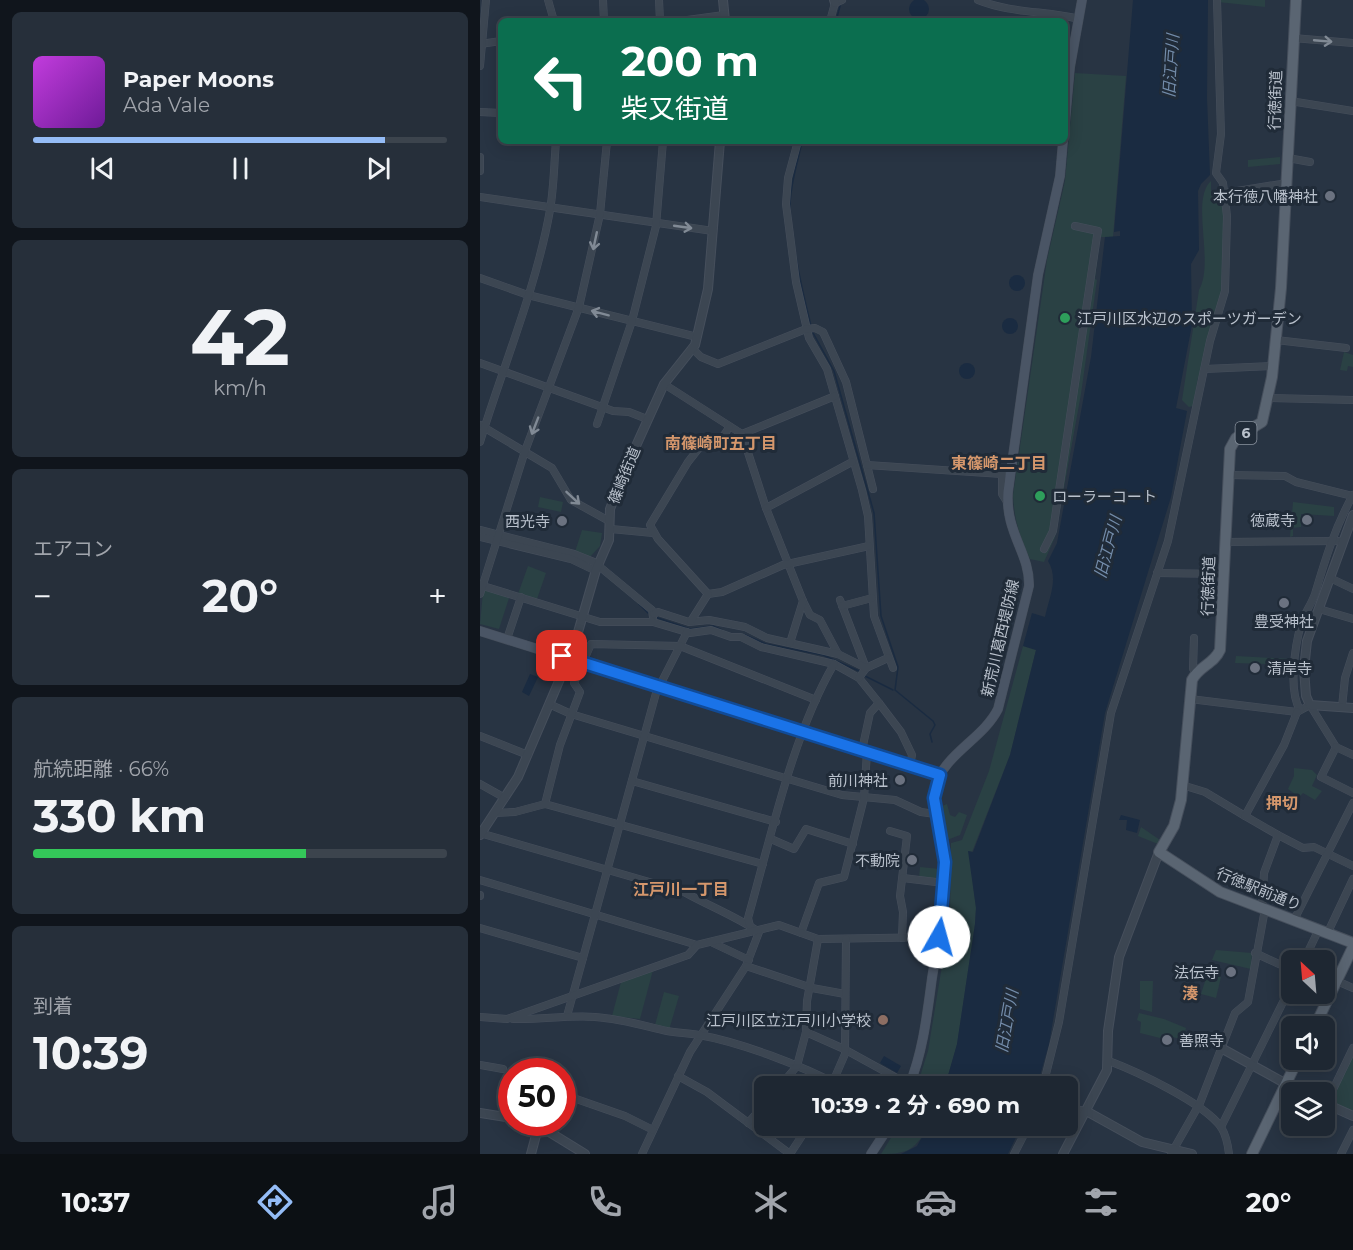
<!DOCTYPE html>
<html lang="ja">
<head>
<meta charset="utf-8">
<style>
  :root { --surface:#1e2732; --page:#262f3a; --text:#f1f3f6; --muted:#a1a5ac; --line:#3c444d; --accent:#94bcf6 }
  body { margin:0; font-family:Montserrat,"Noto Sans JP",sans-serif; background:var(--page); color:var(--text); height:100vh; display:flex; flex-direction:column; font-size:22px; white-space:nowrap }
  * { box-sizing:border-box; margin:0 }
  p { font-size:20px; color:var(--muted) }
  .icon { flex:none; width:33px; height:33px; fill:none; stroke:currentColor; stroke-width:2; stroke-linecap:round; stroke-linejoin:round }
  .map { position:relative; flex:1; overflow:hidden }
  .side { display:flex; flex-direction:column; gap:12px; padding:12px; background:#10151c; width:480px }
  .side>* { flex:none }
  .banner { position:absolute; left:18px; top:18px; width:570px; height:126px; border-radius:9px; box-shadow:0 3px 15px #0003,0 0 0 2px var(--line); background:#0b6e4f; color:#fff; overflow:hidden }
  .needle { width:39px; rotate:334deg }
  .buttons { position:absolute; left:801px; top:950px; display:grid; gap:12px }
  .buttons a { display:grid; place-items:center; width:54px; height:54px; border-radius:9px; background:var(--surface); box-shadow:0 3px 15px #0003,0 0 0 2px var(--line); font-size:30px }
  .speed { position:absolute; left:18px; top:1058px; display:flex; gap:12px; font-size:30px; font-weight:700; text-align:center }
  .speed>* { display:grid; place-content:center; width:78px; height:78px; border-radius:50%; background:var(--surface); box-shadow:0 3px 15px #0003,0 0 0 2px var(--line); line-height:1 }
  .speed .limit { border:9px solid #d22; background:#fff; color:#111 }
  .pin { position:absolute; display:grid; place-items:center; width:51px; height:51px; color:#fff; margin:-26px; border-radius:12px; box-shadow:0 3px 9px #0006 }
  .me { position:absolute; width:66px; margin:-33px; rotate:7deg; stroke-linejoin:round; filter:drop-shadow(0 0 4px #0008) }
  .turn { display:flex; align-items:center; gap:21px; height:126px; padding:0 24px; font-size:27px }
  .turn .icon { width:78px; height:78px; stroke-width:2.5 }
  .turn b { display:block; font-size:42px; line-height:51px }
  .big { font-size:45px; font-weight:700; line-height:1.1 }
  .side .card { flex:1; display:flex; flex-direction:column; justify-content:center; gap:9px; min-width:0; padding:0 21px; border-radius:9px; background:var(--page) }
  .side .dial { align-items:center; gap:0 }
  .dial b { font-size:78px; line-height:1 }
  .song { display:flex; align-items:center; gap:18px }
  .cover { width:72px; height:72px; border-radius:9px; background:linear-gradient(135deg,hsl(290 70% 55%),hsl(280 70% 35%)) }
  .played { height:6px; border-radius:3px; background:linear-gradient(90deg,var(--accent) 85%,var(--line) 85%) }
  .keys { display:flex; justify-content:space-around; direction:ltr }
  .heat { display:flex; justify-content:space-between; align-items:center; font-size:33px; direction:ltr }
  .charge { height:9px; border-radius:4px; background:linear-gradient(90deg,#34c759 66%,var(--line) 0) }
  .trip { position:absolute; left:274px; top:1076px; width:324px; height:60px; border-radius:9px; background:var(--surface); box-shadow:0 3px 15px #0003,0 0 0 2px var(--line); font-weight:700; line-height:60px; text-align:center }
  .menu { display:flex; height:96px; justify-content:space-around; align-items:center; background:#0c1014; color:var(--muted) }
  .menu .icon { width:42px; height:42px }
  .menu .selected { color:var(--accent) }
  .menu b { font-size:27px; color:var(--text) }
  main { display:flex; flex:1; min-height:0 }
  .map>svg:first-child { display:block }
</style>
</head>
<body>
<main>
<section class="side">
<div class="card">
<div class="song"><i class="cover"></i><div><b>Paper Moons</b><p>Ada Vale</p></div></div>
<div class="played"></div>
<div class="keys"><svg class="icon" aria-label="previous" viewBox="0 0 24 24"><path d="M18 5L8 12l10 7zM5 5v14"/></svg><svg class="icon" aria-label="pause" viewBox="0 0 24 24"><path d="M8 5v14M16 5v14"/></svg><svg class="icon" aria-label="next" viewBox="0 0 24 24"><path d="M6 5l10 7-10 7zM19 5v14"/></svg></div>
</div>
<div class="card dial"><b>42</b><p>km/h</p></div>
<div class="card"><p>エアコン</p>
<div class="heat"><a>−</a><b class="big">20°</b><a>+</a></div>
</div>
<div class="card"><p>航続距離 · 66%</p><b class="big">330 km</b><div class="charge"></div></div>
<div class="card"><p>到着</p><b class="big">10:39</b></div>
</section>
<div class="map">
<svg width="873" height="1154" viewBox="0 0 873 1154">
  <rect width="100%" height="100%" fill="#283443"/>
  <g fill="#2a4144">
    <path d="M738,0H785V7L738,2Z"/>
    <path d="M595,73L646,76L633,237H620L615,279L617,280L601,394L575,537L564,562L550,559C540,538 534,519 533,495L567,260L585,181Z"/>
    <path d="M800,157V164L768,167V160Z"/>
    <path d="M731,181V194H743L744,289L721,378H718L713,406L709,407L702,400L719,290C735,262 710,200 731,181Z"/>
    <path d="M864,352L873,355V367L868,366L867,371L860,370Z"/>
    <path d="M60,497L83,502L81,512L58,507Z"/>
    <path d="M813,502L854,507V516L821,514V527L813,528V536L810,537Z"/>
    <path d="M102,530L122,533L120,546L109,558L95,552Z"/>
    <path d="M48,566L66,573L57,599L38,594Z"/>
    <path d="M7,590L29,598L19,629L0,624L3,592Z"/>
    <path d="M543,646L556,650L530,755L492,852L489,851L496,908L495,924L477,1045L465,1086H437L448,1051L470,917L471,843L482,840L509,771Z"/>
    <path d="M756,656L812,659L811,667L793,666V669L788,668L787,664L755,663Z"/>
    <path d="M814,768L832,770L837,775L832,786L842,791L835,800L823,793L819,797L808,789L814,776Z"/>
    <path d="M467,804L470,815L475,817L479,812L487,815L480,835L467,840L460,807Z"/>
    <path d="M661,827L680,840L678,844L658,836Z"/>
    <path d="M440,867L460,869L459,881L439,878Z"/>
    <path d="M736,950L772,953L771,969L732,960Z"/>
    <path d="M173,970L160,1019L132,1016L141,982Z"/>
    <path d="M727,975L741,977L736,998L721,994Z"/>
    <path d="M660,981H673L672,1012L660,1009Z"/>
    <path d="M184,992L199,996L189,1030L175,1025Z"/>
    <path d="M659,1013L684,1019L706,1028L703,1040L682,1034L680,1038L660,1033L661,1022L657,1020Z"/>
    <path d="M873,1053V1112L851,1102Z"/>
    <path d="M419,1125H449C435,1149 430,1154 401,1154Z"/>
  </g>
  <g fill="#1a2b41">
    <circle cx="439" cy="9" r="10"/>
    <path d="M653,0H728L727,98L730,175L721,184L718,191L719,250L711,264L712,325L696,408L707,411L691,497L625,713L569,1044L557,1086H465L477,1044L495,924L496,908L488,851L493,852L530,755L556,650L543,646L552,613L565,617C569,598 579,579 568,561L577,543L611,357L625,237L640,236V231L634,232Z"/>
    <circle cx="537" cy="283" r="8"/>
    <circle cx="530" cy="326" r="8"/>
    <circle cx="487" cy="371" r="8"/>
    <path d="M50,674L58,677L49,696L42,692Z"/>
    <path d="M641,815L660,820L657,833L646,830L647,820H639Z"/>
    <path d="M404,1056L421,1066L417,1073L400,1063Z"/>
    <path d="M449,1125H542L528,1154H421L437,1146Z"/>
  </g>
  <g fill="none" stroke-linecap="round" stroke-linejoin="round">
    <g stroke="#1a2b41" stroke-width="1.5">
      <path d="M356,21L360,6"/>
      <path d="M322,141C318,162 310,184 310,206C311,243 322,290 331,326"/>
      <path d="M332,331L354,371L394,513L401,616L418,667L415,690L453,721L455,725L450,734L452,742"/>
      <path d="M159,604L168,613"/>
      <path d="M175,617L210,629L233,626L242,630"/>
      <path d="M265,635L286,644L343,655L379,671"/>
      <path d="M385,676L413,690"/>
    </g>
    <defs>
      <g id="minor">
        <path d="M68,0L74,21"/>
        <path d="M123,0L124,21"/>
        <path d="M179,0L180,21"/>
        <path d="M498,0C530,13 566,11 599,19"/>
        <path d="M200,21L244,15"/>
        <path d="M350,21L355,3L362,0"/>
        <path d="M813,38L873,43"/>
        <path d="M0,44L21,41"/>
        <path d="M0,66L6,0"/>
        <path d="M810,101L873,111"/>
        <path d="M0,112L21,113"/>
        <path d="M318,141L308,178L306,204L316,282L329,338L347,369L382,490L388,516L394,616L413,668"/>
        <path d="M0,157V171"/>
        <path d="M808,158L830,162"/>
        <path d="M745,193L807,183"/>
        <path d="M0,197L233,231"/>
        <path d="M0,278L48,295L217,337"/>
        <path d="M796,340L866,348"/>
        <path d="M212,348L221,357L238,364L326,329L335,328L343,332L366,382L393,489"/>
        <path d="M0,363L133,411L149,412L167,419"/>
        <path d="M725,369L793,366"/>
        <path d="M184,384L262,434L355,396"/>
        <path d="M789,398L873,400"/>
        <path d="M117,424L152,321L176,226L183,141"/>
        <path d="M0,425L72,468L91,500L129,521"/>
        <path d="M262,434L286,508L323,601L330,615L340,620L358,654"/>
        <path d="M0,442C23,366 56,289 70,210C74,187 74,164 76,141"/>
        <path d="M387,465L522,474V494L527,502"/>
        <path d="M748,475L805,476L816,482L873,496"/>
        <path d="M286,508L372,462"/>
        <path d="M131,529L173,533"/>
        <path d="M0,530L94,554L114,562L172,610L173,617"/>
        <path d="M0,537L91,559L116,571"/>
        <path d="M745,542L863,541"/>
        <path d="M564,549L573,531L617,236L618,231L595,226"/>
        <path d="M677,573L744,574"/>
        <path d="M850,578L873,589"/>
        <path d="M0,585L120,622H173L210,633L231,630L251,637H261L281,647L354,664L379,678L399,703L421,732L432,755L430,765"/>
        <path d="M0,594L45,451L99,307L120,214L127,141"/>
        <path d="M228,594L242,592L303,565L389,546"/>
        <path d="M360,600L386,668L379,678"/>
        <path d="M362,606L392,598"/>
        <path d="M839,609L873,619"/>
        <path d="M174,614L178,612L209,622L229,620L265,627L287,638L358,654L386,668L408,658"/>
        <path d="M211,621L228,594L178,539L170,525L208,462L223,443C237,443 243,439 249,427"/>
        <path d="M714,638L713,669L717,672"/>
        <path d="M27,639L41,597"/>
        <path d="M310,643L323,601"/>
        <path d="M179,687L207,632"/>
        <path d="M710,699L817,712L830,705L856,747L841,777L873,793"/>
        <path d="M69,704L91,714L362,795L415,800L441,812L455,814"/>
        <path d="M862,707L865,678L873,653"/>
        <path d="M820,710C808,690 815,646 821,624C824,614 831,605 835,594C845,560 855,527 873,495"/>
        <path d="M0,736L48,755"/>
        <path d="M856,747L873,755"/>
        <path d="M382,750L390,713L399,703"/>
        <path d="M152,781L296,822"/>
        <path d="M0,784L25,798"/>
        <path d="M702,785L725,792L765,816"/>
        <path d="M65,804L80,745L100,692L94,683L111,644L200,646L336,700"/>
        <path d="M15,813L35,812L65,804L283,864"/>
        <path d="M410,831L427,836L420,896L423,912L422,938"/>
        <path d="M0,833L204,892C229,906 255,916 279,932L266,966L210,1052L162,1154"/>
        <path d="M798,835L823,848L834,847L873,866"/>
        <path d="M291,839L314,849L326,829L373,844"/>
        <path d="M423,878L464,883"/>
        <path d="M0,880L217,945"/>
        <path d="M0,896V895"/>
        <path d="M782,908L784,873L798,835L765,816L804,745L817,712"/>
        <path d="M814,920L873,803"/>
        <path d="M270,926L268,918C291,837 312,736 354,664"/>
        <path d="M0,928L103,958"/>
        <path d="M848,932L873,879"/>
        <path d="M321,933L339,883L364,877L384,798L387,752"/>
        <path d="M233,943L269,960"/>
        <path d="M775,953L812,970"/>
        <path d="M824,960L839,929"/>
        <path d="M266,966L332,988L365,994"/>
        <path d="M857,981L873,988"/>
        <path d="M87,1016L178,686"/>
        <path d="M0,1017L27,1019L208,955L217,945L299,925L338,939L459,937"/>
        <path d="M33,1019C61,1020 87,1015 115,1017C142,1019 161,1025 187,1031C197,1033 208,1033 219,1035C260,1042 323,1066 360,1086"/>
        <path d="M326,1032L364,1049L424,1082"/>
        <path d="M629,1061C658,1072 724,1103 741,1127C746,1135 748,1145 749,1154"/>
        <path d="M0,1065L23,1069"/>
        <path d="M198,1076L227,1092L310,1154L329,1125"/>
        <path d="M352,1084L365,1054L366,939"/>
        <path d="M300,1086L317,1066L326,1032L327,1001L338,939"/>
        <path d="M563,1086L579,1022L631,713L688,541L730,341L745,291L747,216L743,183L736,173L741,134L737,0"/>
        <path d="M82,1094L145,1116L173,1130"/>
        <path d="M846,1104L873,1048"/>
        <path d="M588,1107L608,1112"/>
        <path d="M268,1123L285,1104"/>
        <path d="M741,1127L812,984"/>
        <path d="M534,1154L549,1125"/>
        <path d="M691,1154L720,1103L755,1013L768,1002L785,909"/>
        <path d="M861,1154L873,1130"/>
      </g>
      <g id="tertiary">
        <path d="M243,0L245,21"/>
        <path d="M354,0L355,3"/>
        <path d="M873,515L827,641L824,669L826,696L830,705L873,708"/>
        <path d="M0,835L38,777L94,646L116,570L129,540L130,509L146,468L184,384L215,345L228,289L240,141"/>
        <path d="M741,1048L821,1092"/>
        <path d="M844,1103L873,1116"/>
        <path d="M608,1112L662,1142L712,1154"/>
        <path d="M0,1113L32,1118"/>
        <path d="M53,1122L105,1154"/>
        <path d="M51,1154L59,1124"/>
        <path d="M583,1154L627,1070L628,1031L639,957L679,852"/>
      </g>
      <g id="secondary">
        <path d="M585,123L590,67L602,0"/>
        <path d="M0,631L460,775"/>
        <path d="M429,1086C443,1052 447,1015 452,978C458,941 465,903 465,864C465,839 449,813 455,787C464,754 503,739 518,709L549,586C550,553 525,533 528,492L558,275L580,176L583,141"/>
        <path d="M391,1154L410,1125"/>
      </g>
      <g id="primary">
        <path d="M816,0L801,288L792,377L782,422L756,438L750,449L740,650C734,664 719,666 712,680L701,800L694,826L679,852L740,892L873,943"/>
        <path d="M835,1026L873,947"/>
        <path d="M772,1154L818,1059"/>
      </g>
    </defs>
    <use href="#minor" stroke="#464f5c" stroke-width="8"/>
    <use href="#tertiary" stroke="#464f5c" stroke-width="10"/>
    <use href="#secondary" stroke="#464f5c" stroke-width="10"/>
    <use href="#primary" stroke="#464f5c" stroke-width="12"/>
    <use href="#minor" stroke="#3c4652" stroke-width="7"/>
    <use href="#tertiary" stroke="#3c4652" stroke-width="8"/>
    <use href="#secondary" stroke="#4a5565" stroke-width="9"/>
    <use href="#primary" stroke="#5a6572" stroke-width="10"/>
  </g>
  <defs><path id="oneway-shaft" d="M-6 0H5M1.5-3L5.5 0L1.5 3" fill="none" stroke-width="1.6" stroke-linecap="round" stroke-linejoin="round" transform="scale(1.5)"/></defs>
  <g stroke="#818a95">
    <use href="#oneway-shaft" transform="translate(843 41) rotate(5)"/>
    <use href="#oneway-shaft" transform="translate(203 227) rotate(8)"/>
    <use href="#oneway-shaft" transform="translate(115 241) rotate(102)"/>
    <use href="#oneway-shaft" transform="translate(120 313) rotate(-165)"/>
    <use href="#oneway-shaft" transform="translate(55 426) rotate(111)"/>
    <use href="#oneway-shaft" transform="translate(93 498) rotate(43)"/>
  </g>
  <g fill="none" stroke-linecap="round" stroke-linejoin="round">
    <defs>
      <path id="route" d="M82,656L460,775L454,798L465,862L459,937"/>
    </defs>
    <use href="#route" stroke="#114b97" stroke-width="15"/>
    <use href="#route" stroke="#1a73e8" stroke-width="10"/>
  </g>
  <g fill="#6b7280" stroke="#202b38" stroke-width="2">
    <circle cx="850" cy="196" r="6"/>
    <circle cx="827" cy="520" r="6"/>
    <circle cx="82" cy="521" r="6"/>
    <circle cx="804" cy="603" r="6"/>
    <circle cx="775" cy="668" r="6"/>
    <circle cx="420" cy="780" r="6"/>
    <circle cx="432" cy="860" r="6"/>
    <circle cx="751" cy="972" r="6"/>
    <circle cx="687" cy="1040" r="6"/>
  </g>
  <g fill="#2e9e5b" stroke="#202b38" stroke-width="2">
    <circle cx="585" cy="318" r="6"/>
    <circle cx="560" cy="496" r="6"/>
  </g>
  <circle fill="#8d6e63" stroke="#202b38" stroke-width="2" cx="403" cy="1020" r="6"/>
  <g text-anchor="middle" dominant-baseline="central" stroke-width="6" stroke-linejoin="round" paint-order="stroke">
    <rect fill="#202b38" stroke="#8b94a0" stroke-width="1.5" x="755.5" y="422" width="21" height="22" rx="4.5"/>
    <g font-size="14" font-weight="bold" fill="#b9c1cc">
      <text x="766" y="433">6</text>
    </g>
    <g font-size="15" fill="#b9c1cc" stroke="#202b38">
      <text transform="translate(795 100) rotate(-88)">行徳街道</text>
      <text transform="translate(144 475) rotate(-68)">篠崎街道</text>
      <text transform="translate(728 586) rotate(-88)">行徳街道</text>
      <text transform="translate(520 638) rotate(-77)">新荒川葛西堤防線</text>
      <text transform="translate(779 889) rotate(22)">行徳駅前通り</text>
    </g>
    <g font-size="15" fill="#b9c1cc" stroke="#202b38" text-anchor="end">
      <text x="838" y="196">本行徳八幡神社</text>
      <text x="597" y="318" text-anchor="start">江戸川区水辺のスポーツガーデン</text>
      <text x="572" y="496" text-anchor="start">ローラーコート</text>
      <text x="815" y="520">徳蔵寺</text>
      <text x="70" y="521">西光寺</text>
      <text x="804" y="621" text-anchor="middle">豊受神社</text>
      <text x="787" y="668" text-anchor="start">清岸寺</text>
      <text x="408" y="780">前川神社</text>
      <text x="420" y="860">不動院</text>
      <text x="739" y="972">法伝寺</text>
      <text x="391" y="1020">江戸川区立江戸川小学校</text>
      <text x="699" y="1040" text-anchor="start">善照寺</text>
    </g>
    <g font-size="16" font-style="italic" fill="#738caa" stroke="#202b38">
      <text transform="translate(691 66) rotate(-86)">旧江戸川</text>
      <text transform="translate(628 547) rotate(-75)">旧江戸川</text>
      <text transform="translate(527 1021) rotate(-80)">旧江戸川</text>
    </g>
    <g font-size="16" font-weight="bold" fill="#d5976c" stroke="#202b38">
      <text x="241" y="443">南篠崎町五丁目</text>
      <text x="519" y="463">東篠崎二丁目</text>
      <text x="802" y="803">押切</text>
      <text x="201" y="889">江戸川一丁目</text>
      <text x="710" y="993">湊</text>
    </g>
  </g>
</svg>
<div class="buttons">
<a><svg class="needle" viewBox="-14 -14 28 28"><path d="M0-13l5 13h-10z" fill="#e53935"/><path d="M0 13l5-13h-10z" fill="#a1a5ac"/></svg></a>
<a><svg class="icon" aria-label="sound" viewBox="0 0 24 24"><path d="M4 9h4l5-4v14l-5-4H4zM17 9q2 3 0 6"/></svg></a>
<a><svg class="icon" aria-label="layers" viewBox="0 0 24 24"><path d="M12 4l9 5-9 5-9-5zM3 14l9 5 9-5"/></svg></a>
</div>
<div class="speed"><div class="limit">50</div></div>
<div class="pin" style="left:82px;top:656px;background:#d93025"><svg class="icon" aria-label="arrive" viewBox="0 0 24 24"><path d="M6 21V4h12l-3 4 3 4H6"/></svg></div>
<svg class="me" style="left:459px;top:937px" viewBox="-20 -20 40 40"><circle r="19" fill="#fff"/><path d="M0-13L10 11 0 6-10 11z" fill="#1a73e8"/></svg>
<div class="trip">10:39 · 2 分 · 690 m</div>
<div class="banner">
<div class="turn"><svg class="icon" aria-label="left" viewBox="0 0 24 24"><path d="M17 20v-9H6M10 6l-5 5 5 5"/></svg><div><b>200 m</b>柴又街道</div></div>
</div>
</div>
</main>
<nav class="menu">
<b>10:37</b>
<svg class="icon selected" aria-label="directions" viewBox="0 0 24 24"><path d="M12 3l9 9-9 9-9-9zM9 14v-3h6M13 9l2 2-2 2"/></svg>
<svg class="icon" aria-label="music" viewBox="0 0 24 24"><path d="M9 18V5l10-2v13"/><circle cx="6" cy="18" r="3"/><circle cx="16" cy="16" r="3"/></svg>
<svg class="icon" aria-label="phone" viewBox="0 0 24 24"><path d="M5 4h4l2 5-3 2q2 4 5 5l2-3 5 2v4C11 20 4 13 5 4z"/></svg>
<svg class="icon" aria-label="climate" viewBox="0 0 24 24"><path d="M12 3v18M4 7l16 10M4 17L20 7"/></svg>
<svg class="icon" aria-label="car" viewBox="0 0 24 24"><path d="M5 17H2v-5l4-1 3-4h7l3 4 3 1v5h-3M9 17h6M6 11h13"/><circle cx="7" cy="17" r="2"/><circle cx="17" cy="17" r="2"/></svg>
<svg class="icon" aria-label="filters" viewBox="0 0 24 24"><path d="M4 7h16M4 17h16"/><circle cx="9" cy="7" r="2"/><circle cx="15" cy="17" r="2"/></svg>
<b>20°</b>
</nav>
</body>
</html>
